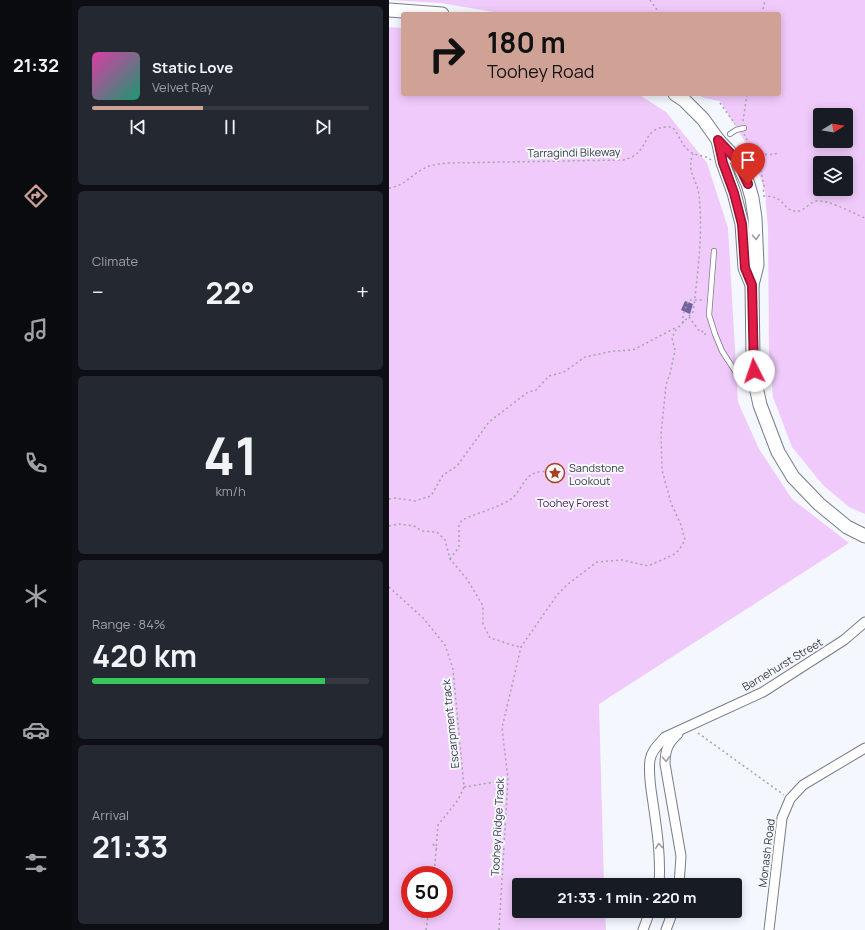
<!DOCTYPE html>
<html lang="en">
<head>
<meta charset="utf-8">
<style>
  :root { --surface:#171b24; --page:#242831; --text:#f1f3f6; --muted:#9ea1a6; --line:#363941; --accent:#d0a296 }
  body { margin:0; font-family:Manrope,sans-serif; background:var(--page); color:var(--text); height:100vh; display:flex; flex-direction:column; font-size:15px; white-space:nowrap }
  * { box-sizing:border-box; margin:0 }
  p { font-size:13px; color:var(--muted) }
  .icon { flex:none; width:22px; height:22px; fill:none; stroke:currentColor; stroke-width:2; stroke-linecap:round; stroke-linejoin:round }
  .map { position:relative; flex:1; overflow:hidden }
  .panel { display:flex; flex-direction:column; gap:6px; padding:6px; background:#0d0f14; width:317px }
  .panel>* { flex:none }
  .hud { position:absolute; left:12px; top:12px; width:380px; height:84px; border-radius:4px; box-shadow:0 2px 10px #0003; background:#d0a296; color:#111; overflow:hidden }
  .needle { width:26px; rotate:79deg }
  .fabs { position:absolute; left:424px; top:108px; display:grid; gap:8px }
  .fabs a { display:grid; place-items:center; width:40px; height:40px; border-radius:4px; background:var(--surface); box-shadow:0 2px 10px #0003; font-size:20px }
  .speed { position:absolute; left:12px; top:866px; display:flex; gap:8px; font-size:20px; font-weight:700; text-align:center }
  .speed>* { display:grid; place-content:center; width:52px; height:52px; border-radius:50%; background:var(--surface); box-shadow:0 2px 10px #0003; line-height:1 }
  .speed .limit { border:6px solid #d22; background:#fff; color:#111 }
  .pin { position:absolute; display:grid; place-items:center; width:34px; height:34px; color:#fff; margin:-41px -17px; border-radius:50% 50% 50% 0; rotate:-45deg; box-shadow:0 0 4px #0007 }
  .pin .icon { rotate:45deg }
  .me { position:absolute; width:44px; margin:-22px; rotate:356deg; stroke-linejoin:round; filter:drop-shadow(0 0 3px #0008) }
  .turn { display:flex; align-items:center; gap:14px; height:84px; padding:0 20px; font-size:18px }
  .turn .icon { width:52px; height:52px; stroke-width:2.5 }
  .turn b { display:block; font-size:28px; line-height:34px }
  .big { font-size:30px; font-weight:700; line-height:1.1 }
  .panel .tile { flex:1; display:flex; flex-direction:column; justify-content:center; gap:6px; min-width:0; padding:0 14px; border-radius:6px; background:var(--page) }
  .panel .dial { align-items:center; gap:0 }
  .dial b { font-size:52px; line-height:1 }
  .song { display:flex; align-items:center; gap:12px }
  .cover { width:48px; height:48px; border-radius:6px; background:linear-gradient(135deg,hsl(320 70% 55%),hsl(160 70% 35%)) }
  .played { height:4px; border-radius:2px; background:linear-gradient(90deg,var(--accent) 40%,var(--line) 40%) }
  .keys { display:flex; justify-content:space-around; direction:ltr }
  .heat { display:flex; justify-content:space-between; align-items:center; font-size:22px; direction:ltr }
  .charge { height:6px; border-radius:3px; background:linear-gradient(90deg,#34c759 84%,var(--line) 0) }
  .trip { position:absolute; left:123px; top:878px; width:230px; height:40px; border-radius:4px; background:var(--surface); box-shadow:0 2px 10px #0003; font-weight:700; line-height:40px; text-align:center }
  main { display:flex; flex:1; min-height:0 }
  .tab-bar { display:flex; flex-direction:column; width:72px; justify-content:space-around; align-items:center; background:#090b0e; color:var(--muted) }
  .tab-bar .icon { width:28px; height:28px }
  .tab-bar .selected { color:var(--accent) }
  .tab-bar b { font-size:18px; color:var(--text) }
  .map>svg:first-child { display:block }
</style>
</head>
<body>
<main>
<nav class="tab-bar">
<b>21:32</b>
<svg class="icon selected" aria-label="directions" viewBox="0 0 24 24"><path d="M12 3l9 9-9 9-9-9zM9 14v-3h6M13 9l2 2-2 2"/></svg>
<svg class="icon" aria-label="music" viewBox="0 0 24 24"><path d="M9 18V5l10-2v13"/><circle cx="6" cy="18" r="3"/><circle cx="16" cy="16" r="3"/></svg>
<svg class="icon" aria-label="phone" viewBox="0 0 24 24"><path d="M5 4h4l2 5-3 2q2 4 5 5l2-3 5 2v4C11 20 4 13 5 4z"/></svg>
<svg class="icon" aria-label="climate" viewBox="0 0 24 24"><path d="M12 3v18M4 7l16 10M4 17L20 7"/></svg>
<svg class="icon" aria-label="car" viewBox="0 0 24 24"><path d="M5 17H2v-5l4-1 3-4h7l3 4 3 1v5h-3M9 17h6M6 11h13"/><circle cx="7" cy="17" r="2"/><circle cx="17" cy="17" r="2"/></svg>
<svg class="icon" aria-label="filters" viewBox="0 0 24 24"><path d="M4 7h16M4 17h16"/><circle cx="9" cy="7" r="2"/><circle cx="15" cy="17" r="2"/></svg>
</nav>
<section class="panel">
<div class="tile">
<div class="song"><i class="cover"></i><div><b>Static Love</b><p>Velvet Ray</p></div></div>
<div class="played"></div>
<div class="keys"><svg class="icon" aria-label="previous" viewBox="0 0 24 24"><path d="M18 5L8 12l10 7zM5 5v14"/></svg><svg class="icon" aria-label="pause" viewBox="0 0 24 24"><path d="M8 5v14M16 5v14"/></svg><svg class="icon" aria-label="next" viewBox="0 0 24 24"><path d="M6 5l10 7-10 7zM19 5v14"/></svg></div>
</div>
<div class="tile"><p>Climate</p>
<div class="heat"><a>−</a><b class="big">22°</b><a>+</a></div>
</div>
<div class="tile dial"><b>41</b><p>km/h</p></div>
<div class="tile"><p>Range · 84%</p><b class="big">420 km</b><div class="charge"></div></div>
<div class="tile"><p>Arrival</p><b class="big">21:33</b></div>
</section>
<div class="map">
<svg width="476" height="930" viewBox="0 0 476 930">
  <rect width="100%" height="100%" fill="#f4f7fe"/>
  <g fill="#f0cafb" fill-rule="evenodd">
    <path d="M1,0H476V514L460,507L434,485L403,447L384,397L380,354L379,229L376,192L363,153L331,101L315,98L308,94H390V14H116L52,3ZM431,115H457V141H431ZM431,163H457V189H431Z"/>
    <path d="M0,27L14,28V94H249L277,112L318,163L339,228L349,402L370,449L403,499L460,543L210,704L215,885H130V911H216L217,930H0ZM21,875H55V909H21Z"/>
  </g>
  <path fill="#6f63a0" d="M296,301L304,304L301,314L292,310Z"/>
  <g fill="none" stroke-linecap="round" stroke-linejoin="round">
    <defs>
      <g id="lane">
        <path d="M341,134L347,130L355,128"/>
        <path d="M325,251L320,315L326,334L333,351L348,374L365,382"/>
      </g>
      <g id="street">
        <path d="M289,734C279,743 276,750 276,764L292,856L290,885"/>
        <path d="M270,885C272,857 268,830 264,803C262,789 259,774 261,760C262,751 270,744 276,737L374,692L455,640L476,622"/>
        <path d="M254,930L261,911"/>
        <path d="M277,930L284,911"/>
        <path d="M380,930L393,818L401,799L414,785L476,748"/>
      </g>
      <g id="secondary">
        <path d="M0,10L53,14"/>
        <path d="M286,94L295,100L314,119L329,140L347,159L359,184L363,198L366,218L368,265L363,285L364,359L366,382L371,405L389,452L404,477L430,504L458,527L476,536"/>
        <path d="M329,140L334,163L345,193L353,224L356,268L363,285"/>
      </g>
    </defs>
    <use href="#lane" stroke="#787d87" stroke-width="6"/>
    <use href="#street" stroke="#787d87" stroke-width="11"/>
    <use href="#secondary" stroke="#787d87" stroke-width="15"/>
    <g stroke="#a2a4aa" stroke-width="1.5" stroke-dasharray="2 3" stroke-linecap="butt">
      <path d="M261,0L271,14"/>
      <path d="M373,14L376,0"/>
      <path d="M331,103L346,124"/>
      <path d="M354,121L358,94"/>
      <path d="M355,134L371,165L375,186L374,194"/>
      <path d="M366,155C374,153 381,156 389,153"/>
      <path d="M0,188C16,186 24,173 38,167C44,164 52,164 59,163L234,160C264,154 249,125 283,127C290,134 292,144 299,150C306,157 315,154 322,160"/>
      <path d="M374,196C397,196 393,209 405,211C415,213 419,203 427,201C438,199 464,213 476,218"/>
      <path d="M300,317L311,332L315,331L317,337"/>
      <path d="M294,323V314L300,300H316"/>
      <path d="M0,499L6,498L26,501L42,496L54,475L68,466L100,422L139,392L147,390L160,376L175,372L196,357L224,351L244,350L288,327"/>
      <path d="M0,526L9,524L25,526L33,531L48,532L56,540L61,559L78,579L94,606V624L101,638C111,640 122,646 132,647"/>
      <path d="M61,559L70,547V525L73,520C88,513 105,509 119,501C137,491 132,465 166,473"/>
      <path d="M0,587L34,618L56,645L64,669L75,787L69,800L49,825L45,875"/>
      <path d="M309,733L395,795"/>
      <path d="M75,787L119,780"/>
      <path d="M44,844L48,849"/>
      <path d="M33,871L36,875"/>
      <path d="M37,930L40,909"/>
      <path d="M110,930L119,779L113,728L132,647L168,595L179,584L208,562L233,560L259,566L284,555L290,550L296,540L292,525L282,503L273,470L272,434L277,385L281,374L286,350L283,338L286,331L304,312L305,306C309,269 314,233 310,195C308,179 297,172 304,154"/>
    </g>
    <use href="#lane" stroke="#fff" stroke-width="4.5"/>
    <use href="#street" stroke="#fff" stroke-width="9"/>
    <use href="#secondary" stroke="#fff" stroke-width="13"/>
  </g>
  <defs><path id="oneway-chevron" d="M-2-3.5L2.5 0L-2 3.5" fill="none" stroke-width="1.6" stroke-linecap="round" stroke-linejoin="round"/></defs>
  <g stroke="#9c9ea0">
    <use href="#oneway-chevron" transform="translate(367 237) rotate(87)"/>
    <use href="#oneway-chevron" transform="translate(277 759) rotate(87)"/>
    <use href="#oneway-chevron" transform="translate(270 846) rotate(-96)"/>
  </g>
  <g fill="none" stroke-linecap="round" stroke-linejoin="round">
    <defs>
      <path id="route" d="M359,184L347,159L329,140L334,163L345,193L353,224L356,268L363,285L365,371"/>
    </defs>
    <use href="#route" stroke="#92132f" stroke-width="10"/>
    <use href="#route" stroke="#e11d48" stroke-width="7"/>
  </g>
  <defs>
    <symbol id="sight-ring" viewBox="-11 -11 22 22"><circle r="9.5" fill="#f4f7fe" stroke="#a84020" stroke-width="1.5"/><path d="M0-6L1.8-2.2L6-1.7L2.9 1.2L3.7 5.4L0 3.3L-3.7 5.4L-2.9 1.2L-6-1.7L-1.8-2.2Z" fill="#a84020"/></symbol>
  </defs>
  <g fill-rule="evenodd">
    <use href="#sight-ring" x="155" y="462" width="22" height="22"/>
  </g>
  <g text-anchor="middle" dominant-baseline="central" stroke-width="4" stroke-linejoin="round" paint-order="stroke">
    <g font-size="11" fill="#3a3c41" stroke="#f4f7fe">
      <text transform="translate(185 152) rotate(-1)">Tarragindi Bikeway</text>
      <text transform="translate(393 664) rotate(-31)">Barnehurst Street</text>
      <text transform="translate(61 724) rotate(-96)">Escarpment track</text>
      <text transform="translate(108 827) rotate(-87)">Toohey Ridge Track</text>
      <text transform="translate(377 853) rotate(-83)">Monash Road</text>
    </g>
    <g font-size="11" fill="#3a3c41" stroke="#f4f7fe" text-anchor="start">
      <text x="180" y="467">Sandstone<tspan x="180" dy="13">Lookout</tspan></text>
    </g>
    <g font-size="11" fill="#4d175c" stroke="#f4f7fe">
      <text x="184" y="502">Toohey Forest</text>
    </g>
  </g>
</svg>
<div class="fabs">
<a><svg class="needle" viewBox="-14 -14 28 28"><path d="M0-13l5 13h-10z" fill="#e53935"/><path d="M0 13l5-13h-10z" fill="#9ea1a6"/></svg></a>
<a><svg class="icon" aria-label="layers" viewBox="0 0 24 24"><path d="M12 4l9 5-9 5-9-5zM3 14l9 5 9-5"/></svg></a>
</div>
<div class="speed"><div class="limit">50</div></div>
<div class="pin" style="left:359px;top:184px;background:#d93025"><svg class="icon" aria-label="arrive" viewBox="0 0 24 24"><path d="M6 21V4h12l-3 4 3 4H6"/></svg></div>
<svg class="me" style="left:365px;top:371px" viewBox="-20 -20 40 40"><circle r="19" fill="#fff"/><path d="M0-13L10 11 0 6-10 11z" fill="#e11d48"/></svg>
<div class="trip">21:33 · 1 min · 220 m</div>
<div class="hud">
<div class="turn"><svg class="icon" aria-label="right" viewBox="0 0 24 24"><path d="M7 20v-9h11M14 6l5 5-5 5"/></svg><div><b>180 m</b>Toohey Road</div></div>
</div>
</div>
</main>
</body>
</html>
